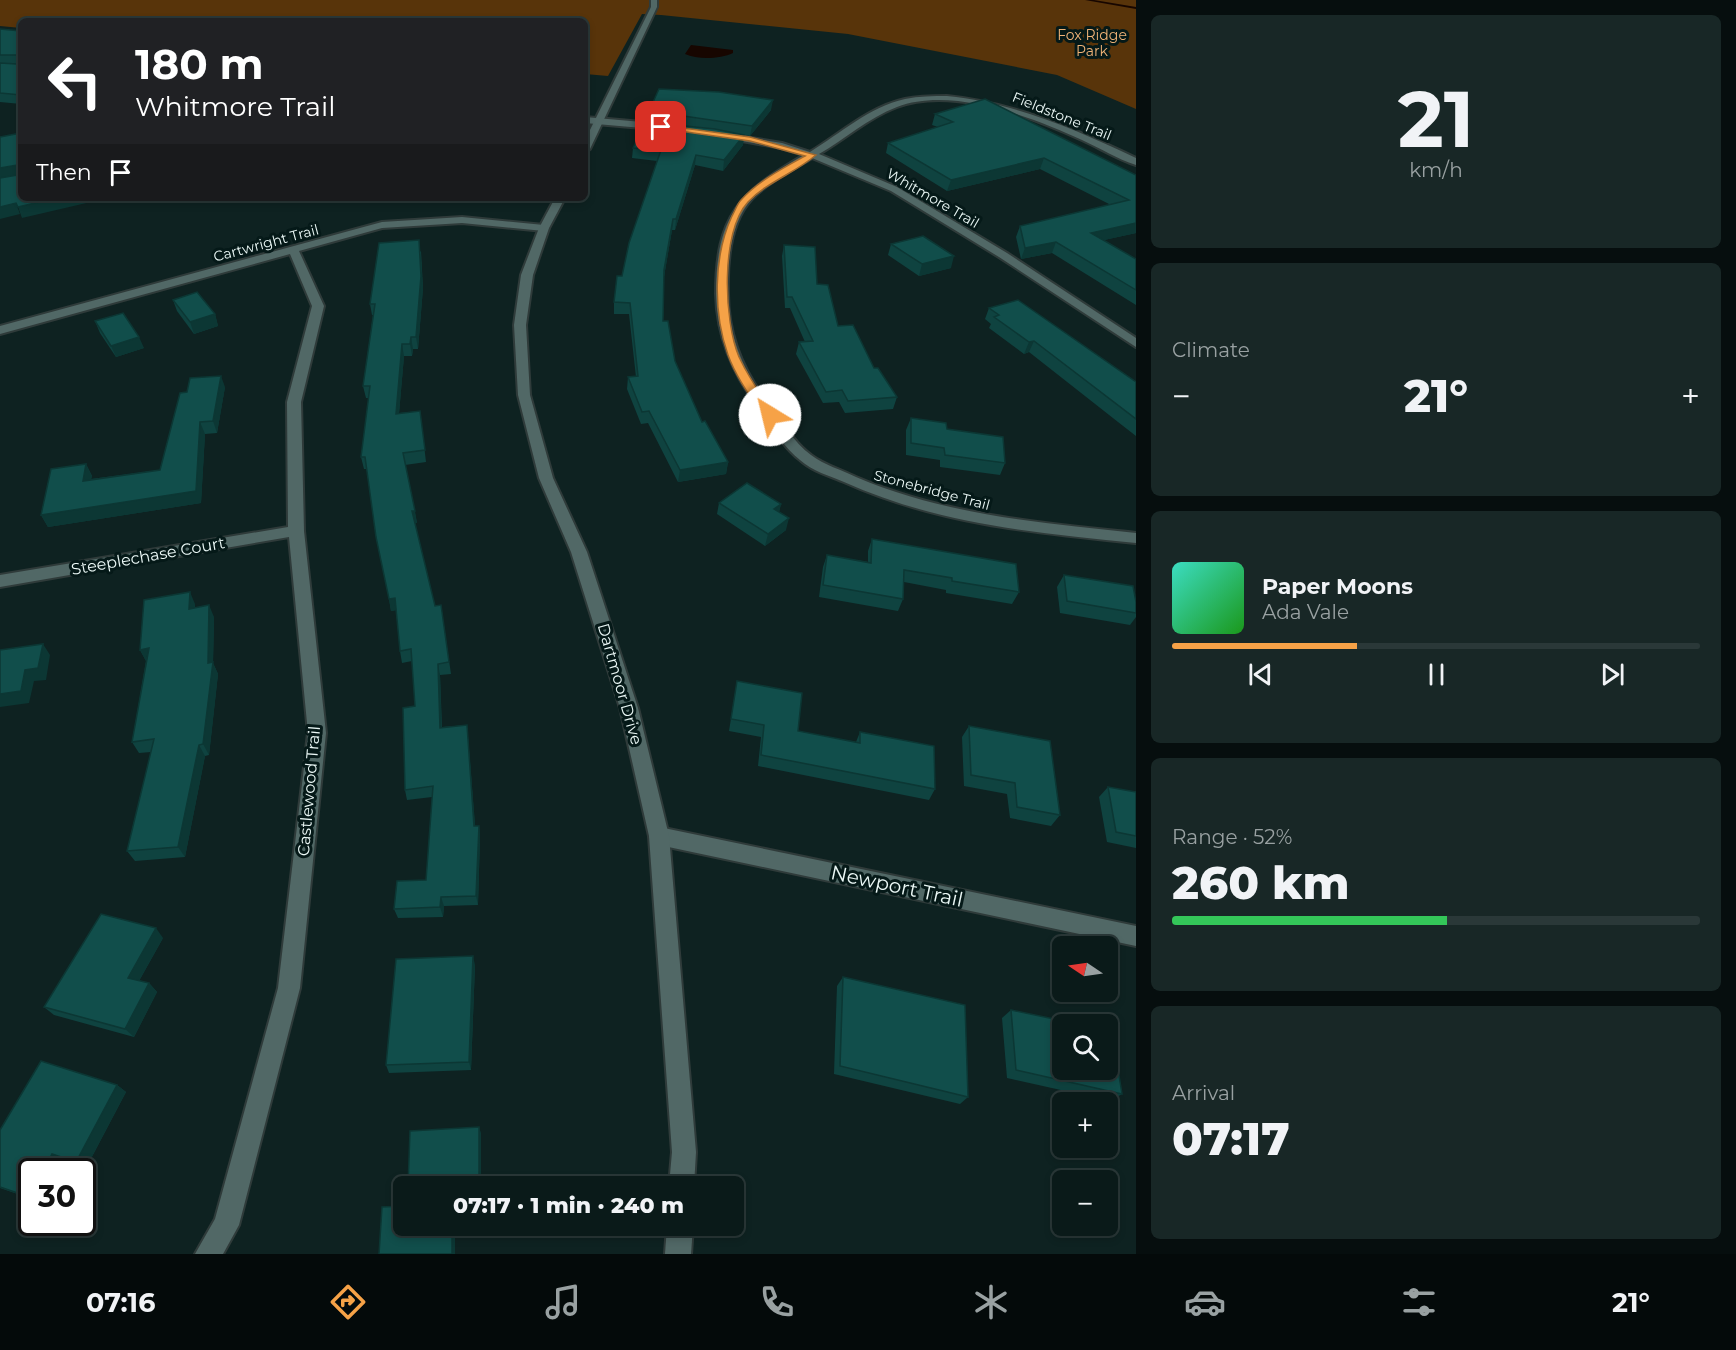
<!DOCTYPE html>
<html lang="en">
<head>
<meta charset="utf-8">
<style>
  :root { --surface:#0a1a19; --page:#182726; --text:#f1f3f6; --muted:#99a1a2; --line:#2a3838; --accent:#f6a247 }
  body { margin:0; font-family:Montserrat,sans-serif; background:var(--page); color:var(--text); height:100vh; display:flex; flex-direction:column; font-size:22px; white-space:nowrap }
  * { box-sizing:border-box; margin:0 }
  p { font-size:20px; color:var(--muted) }
  .icon { flex:none; width:33px; height:33px; fill:none; stroke:currentColor; stroke-width:2; stroke-linecap:round; stroke-linejoin:round }
  .map { position:relative; flex:1; overflow:hidden }
  .details { display:flex; flex-direction:column; gap:15px; padding:15px; background:#060e0e; width:600px }
  .details>* { flex:none }
  .hud { position:absolute; left:18px; top:18px; width:570px; height:183px; border-radius:9px; box-shadow:0 3px 9px #0003,0 0 0 2px var(--line); background:#202124; color:#fff; overflow:hidden }
  .needle { width:39px; rotate:283deg }
  .fabs { position:absolute; left:1052px; top:936px; display:grid; gap:12px }
  .fabs a { display:grid; place-items:center; width:66px; height:66px; border-radius:9px; background:var(--surface); box-shadow:0 3px 9px #0003,0 0 0 2px var(--line); font-size:30px }
  .speed { position:absolute; left:18px; top:1158px; display:flex; gap:12px; font-size:30px; font-weight:700; text-align:center }
  .speed>* { display:grid; place-content:center; width:78px; height:78px; border-radius:50%; background:var(--surface); box-shadow:0 3px 9px #0003,0 0 0 2px var(--line); line-height:1 }
  .speed .limit { border:3px solid #111; border-radius:9px; background:#fff; color:#111 }
  .pin { position:absolute; display:grid; place-items:center; width:51px; height:51px; color:#fff; margin:-26px; border-radius:12px; box-shadow:0 3px 9px #0006 }
  .me { position:absolute; width:66px; margin:-33px; rotate:324deg; stroke-linejoin:round; filter:drop-shadow(0 0 4px #0008) }
  .turn { display:flex; align-items:center; gap:21px; height:126px; padding:0 18px; font-size:27px }
  .turn .icon { width:78px; height:78px; stroke-width:2.5 }
  .turn b { display:block; font-size:42px; line-height:51px }
  .then { display:flex; align-items:center; height:57px; padding:0 18px; background:#0003; gap:12px; font-size:22px }
  .big { font-size:45px; font-weight:800; line-height:1.1 }
  .details .tile { flex:1; display:flex; flex-direction:column; justify-content:center; gap:9px; min-width:0; padding:0 21px; border-radius:9px; background:var(--page) }
  .details .dial { align-items:center; gap:0 }
  .dial b { font-size:78px; line-height:1 }
  .song { display:flex; align-items:center; gap:18px }
  .cover { width:72px; height:72px; border-radius:9px; background:linear-gradient(135deg,hsl(170 70% 55%),hsl(120 70% 35%)) }
  .played { height:6px; border-radius:3px; background:linear-gradient(90deg,var(--accent) 35%,var(--line) 35%) }
  .keys { display:flex; justify-content:space-around; direction:ltr }
  .heat { display:flex; justify-content:space-between; align-items:center; font-size:33px; direction:ltr }
  .charge { height:9px; border-radius:4px; background:linear-gradient(90deg,#34c759 52%,var(--line) 0) }
  .trip { position:absolute; left:393px; top:1176px; width:351px; height:60px; border-radius:9px; background:var(--surface); box-shadow:0 3px 9px #0003,0 0 0 2px var(--line); font-weight:800; line-height:60px; text-align:center }
  .dock { display:flex; height:96px; justify-content:space-around; align-items:center; background:#040a0a; color:var(--muted) }
  .dock .icon { width:42px; height:42px }
  .dock .current { color:var(--accent) }
  .dock b { font-size:27px; color:var(--text) }
  main { display:flex; flex:1; min-height:0 }
  .map>svg:first-child { display:block }
</style>
</head>
<body>
<main>
<div class="map">
<svg width="1136" height="1254" viewBox="0 0 1136 1254">
  <rect width="100%" height="100%" fill="#0e2221"/>
  <path fill="#58340a" d="M0,0H1136V109L1057,75L848,34L661,15L642,14L608,76L585,74V21H21V28L0,26Z"/>
  <path fill="#170600" d="M691,45L733,50V53C720,59 698,60 685,54Z"/>
  <g fill="none" stroke-linecap="round" stroke-linejoin="round">
    <path fill="#170600" fill-rule="evenodd" d="M1085,0H1094L1136,7V9Z"/>
    <defs>
      <g id="minor">
        <path d="M947,96C1015,103 1075,129 1136,158V165C1117,159 1100,148 1082,140C1032,117 951,86 897,107C868,118 845,139 819,154L897,187L1007,253L1136,338V347L999,257L891,191L812,158C792,170 768,182 752,199C730,222 727,264 728,294C728,335 743,371 768,403C781,420 794,443 811,455C824,465 842,470 856,477C945,515 1041,523 1136,533V543C1036,533 937,524 844,482C830,476 812,471 800,460C783,447 770,424 758,407C733,374 717,337 716,294C716,215 739,193 804,155L781,148L720,137V133L782,143L810,152C841,133 869,107 905,99C919,96 933,96 947,96Z"/>
        <path d="M585,117L665,124L669,127L665,130L585,123Z"/>
        <path d="M462,217L544,225L549,228L544,231L462,223L382,228L299,251L324,306L301,402L304,531L326,733L300,988L239,1225L223,1254H195L215,1219L278,988L308,733L289,537L0,587V575L288,527L287,402L312,306L290,254L0,334V326L382,222Z"/>
        <path d="M659,827L1136,926V946L659,845L652,842L649,836L652,830Z"/>
      </g>
      <g id="tertiary">
        <path d="M651,0H657V7L590,149L585,152V140L651,7Z"/>
        <path d="M555,198H565L549,228L533,275L526,325L530,395L553,478L587,552L638,708L669,836L696,1152L694,1186H669L672,1152L649,836L620,708L571,552L539,478L518,395L514,325L521,275L539,228Z"/>
        <path d="M667,1226H693L691,1254H665Z"/>
      </g>
    </defs>
    <use href="#minor" stroke="#2f3b3a" stroke-width="4"/>
    <use href="#tertiary" stroke="#2f3b3a" stroke-width="4"/>
    <use href="#minor" fill="#516866" fill-rule="evenodd"/>
    <use href="#tertiary" fill="#516866" fill-rule="evenodd"/>
  </g>
  <g fill="#0f4340">
    <path d="M0,29L21,31V104L0,102Z"/>
    <path d="M771,110L750,136L744,135L743,145L723,171L695,165L675,230H672L664,277L663,321L675,361L702,422L728,462L726,474L678,482L648,423L641,424L627,389L628,377H636L629,314H614V302L622,276L657,161L632,158L633,148L670,124L649,121V111Z"/>
    <path d="M935,114L1136,175V233L1104,240L1136,259V305L1052,253L1021,259L1016,237L1020,226L1111,205L1040,169L947,191L886,153L888,143L938,127L932,125Z"/>
    <path d="M891,244L951,268L919,276L888,255Z"/>
    <path d="M784,245L817,284L838,326L874,368L897,397L893,409L845,413L839,402L823,403L796,354L799,342H805L790,308H785L782,256Z"/>
    <path d="M421,251L423,288L418,349H413L412,356H404L399,413L420,411L426,462L405,465L417,523H415L435,606L441,605L451,674L440,675L442,727L467,725L475,826H479L480,836L478,905L444,906L443,917L398,918L394,909L426,880L432,797L407,800L405,790L415,706L412,661L402,663L400,651L396,610L391,611L367,469H364L361,457L369,398H366L363,386L373,315H372L370,304Z"/>
    <path d="M173,300L215,314L218,326L194,334L177,311Z"/>
    <path d="M989,308L1136,382V436L1118,422L1029,352L1024,354L989,328L991,324L985,319Z"/>
    <path d="M95,321L144,348L116,357L100,333Z"/>
    <path d="M225,387L217,433L205,434L201,503L48,527L41,515L86,464L92,476L91,479L160,470Z"/>
    <path d="M911,418L1005,463L1000,475L940,467V460L906,455V430Z"/>
    <path d="M719,503L781,504L779,512L786,530L765,546L717,514Z"/>
    <path d="M872,539L1019,592L1012,604L946,593V590L904,582L903,599L898,611L819,597L823,567L827,555L868,562V551Z"/>
    <path d="M1064,575L1136,602V617L1130,625L1060,613L1057,587Z"/>
    <path d="M195,604V608L214,617L213,663L218,674L209,755L205,756L185,857L135,861L127,851L151,752L139,753L132,742L146,661L140,650Z"/>
    <path d="M737,681L798,731L856,742L860,732L935,789L929,800L758,766L761,737L729,731Z"/>
    <path d="M969,726L1060,815L1051,826L1010,818L1007,794L964,786L962,737Z"/>
    <path d="M1108,787L1136,792V848L1107,842L1099,797Z"/>
    <path d="M163,938L139,981L149,983L157,992L134,1037L54,1015L44,1007Z"/>
    <path d="M475,965L471,1070L389,1073L386,1065Z"/>
    <path d="M843,977L968,1097L960,1104L834,1074L837,986Z"/>
    <path d="M1011,1010L1122,1094L1110,1101L1007,1078L1002,1018Z"/>
    <path d="M117,1085L126,1092L86,1168L63,1160L32,1172V1199L0,1188V1130Z"/>
  </g>
  <g fill="#0c3734">
    <path d="M773,100L771,110L750,136L752,126Z"/>
    <path d="M744,135L743,145L723,171L724,160Z"/>
    <path d="M696,155L695,165L675,230L676,219Z"/>
    <path d="M1044,158L1040,169L947,191L951,180Z"/>
    <path d="M18,165L21,176L0,180V168Z"/>
    <path d="M57,198H108L22,218L18,207Z"/>
    <path d="M16,203L20,214L0,219V207Z"/>
    <path d="M673,219L672,230L663,282L664,270Z"/>
    <path d="M1136,223V233L1086,244L1091,233Z"/>
    <path d="M419,240L423,288L418,349L416,337Z"/>
    <path d="M1056,242L1052,253L1021,259L1025,248Z"/>
    <path d="M954,256L951,268L919,276L922,264Z"/>
    <path d="M215,314L218,326L194,334L190,322Z"/>
    <path d="M139,337L144,348L116,357L111,346Z"/>
    <path d="M411,337L413,349L412,356L410,344Z"/>
    <path d="M1034,341L1029,352L1024,354L1029,342Z"/>
    <path d="M402,344L404,356L398,426L396,414Z"/>
    <path d="M221,376L225,387L217,433L213,421Z"/>
    <path d="M200,422L205,434L201,503L48,527L41,515L196,491Z"/>
    <path d="M728,462L726,474L678,482L680,470Z"/>
    <path d="M86,464L92,476L89,493L83,481Z"/>
    <path d="M781,504L778,516L774,509Z"/>
    <path d="M412,511H415L417,523H414Z"/>
    <path d="M789,518L786,530L765,546L768,534Z"/>
    <path d="M190,592L195,604L194,620L189,609Z"/>
    <path d="M395,598L397,610L391,611L389,599Z"/>
    <path d="M209,605L214,617L213,663L218,674L209,755L203,744L208,663Z"/>
    <path d="M43,644L50,655L46,680L34,681L29,703L0,707V694L25,670Z"/>
    <path d="M149,648L146,661L140,650Z"/>
    <path d="M438,664L440,675L442,739L440,728Z"/>
    <path d="M467,725L468,736L476,836L474,826Z"/>
    <path d="M199,745L205,756L185,857L178,847Z"/>
    <path d="M479,826L480,836L478,905L476,896Z"/>
    <path d="M441,897L444,906L443,917L440,907Z"/>
    <path d="M156,928L163,938L136,986L128,978Z"/>
    <path d="M473,956L475,965L471,1070L469,1062Z"/>
    <path d="M149,983L157,992L134,1037L125,1029Z"/>
    <path d="M117,1085L126,1092L86,1168L76,1162Z"/>
    <path d="M479,1127L481,1133V1186H479Z"/>
    <path d="M52,1154L63,1160L57,1172H43Z"/>
    <rect x="452" y="1226" width="3" height="28"/>
  </g>
  <g fill="#114e4b" stroke="#0c3734" stroke-width="1.5">
    <path d="M0,29L21,31V95L0,93V63L17,64L19,62L17,55H0Z"/>
    <path d="M659,89L719,92L773,100L752,126L649,111Z"/>
    <path d="M985,99L1136,175V223L1091,233L1136,259V290L1056,242L1025,248L1020,226L1129,200L1044,158L951,180L888,143L953,122L935,114Z"/>
    <path d="M645,122L715,129L744,135L724,160L696,155L676,219H673L664,270L663,321H668L675,361L702,422L705,421L728,462L680,470L649,411L642,412L628,377L638,376L630,303L614,302L617,276H622L629,243L661,150L633,148Z"/>
    <path d="M21,133V198H57L18,207L16,203L0,207V178L17,175L18,165L0,168V137Z"/>
    <path d="M923,236L954,256L922,264L891,244Z"/>
    <path d="M419,240L421,276L416,337H411L410,344H402L396,414L420,411L425,450L403,453L415,511H412L435,606L441,605L449,662L438,664L440,728L467,725L474,826H479L476,896L441,897L440,907L394,909L397,881L426,880L433,786L405,790L403,708L415,706L411,649L400,651L395,598L389,599L376,537L365,457H361L370,386H363L375,304H370L379,243Z"/>
    <path d="M784,245L815,247L817,284L828,285L838,326L853,325L874,368H878L897,397L848,401L842,390L826,392L799,342L813,341L792,297H787Z"/>
    <path d="M197,292L215,314L190,322L173,300Z"/>
    <path d="M1018,300L1136,382V419L1034,341L1029,342L994,317L999,315L989,308Z"/>
    <path d="M123,313L139,337L111,346L95,321Z"/>
    <path d="M221,376L213,421L200,422L196,491L41,515L51,469L86,464L83,481L160,470L180,393L187,392L190,378Z"/>
    <path d="M911,418L946,423L947,429L1003,437L1005,463L945,455L944,448L911,443Z"/>
    <path d="M747,483L781,504L774,509L789,518L768,534L719,503Z"/>
    <path d="M872,539L1016,564L1019,592L952,581V578L904,570L903,599L823,585L827,555L871,563Z"/>
    <path d="M1064,575L1133,586L1136,602V613L1067,601Z"/>
    <path d="M190,592L189,609L209,605L208,663L213,662L203,744L199,745L178,847L127,851L154,739L132,742L149,648L140,650L144,600Z"/>
    <path d="M43,644L38,668L25,670L21,691L0,694V650Z"/>
    <path d="M737,681L802,693L798,731L860,743V732L934,746L935,789L761,755L764,725L731,719Z"/>
    <path d="M969,726L1050,741L1060,815L1017,807L1015,783L971,775Z"/>
    <path d="M1108,787L1136,792V836L1116,832Z"/>
    <path d="M101,914L156,928L128,978L149,983L125,1029L44,1007Z"/>
    <path d="M473,956L469,1062L386,1065L396,959Z"/>
    <path d="M843,977L965,1005L968,1097L840,1066Z"/>
    <path d="M1011,1010L1078,1024H1062V1070H1107V1031L1112,1032L1122,1094L1016,1070Z"/>
    <path d="M41,1061L117,1085L76,1162L52,1154L43,1172H32V1192L29,1197L0,1187V1130Z"/>
    <path d="M479,1127V1186H408L410,1131Z"/>
    <path d="M404,1206V1226H452V1254H379L382,1207Z"/>
  </g>
  <path fill="#f6a247" stroke="#a0692e" stroke-width="1.5" d="M661,125L750,137L816,155C795,173 767,182 748,202C720,232 724,322 739,357C749,378 762,397 776,415L774,418H766C752,400 736,377 728,355C713,312 713,257 732,216C735,211 737,204 741,200C758,181 783,168 805,156L750,141L658,128Z"/>
  <g text-anchor="middle" dominant-baseline="central" stroke-width="6" stroke-linejoin="round" paint-order="stroke">
    <g font-size="14" fill="#f0b377" stroke="#051918">
      <text x="1092" y="35">Fox Ridge<tspan x="1092" dy="16">Park</tspan></text>
    </g>
    <g font-size="14" fill="#ebf8f6" stroke="#051918">
      <text transform="translate(1062 116) rotate(22)">Fieldstone Trail</text>
      <text transform="translate(933 198) rotate(30)">Whitmore Trail</text>
      <text transform="translate(266 243) rotate(-15)">Cartwright Trail</text>
      <text transform="translate(932 490) rotate(15)">Stonebridge Trail</text>
    </g>
    <g font-size="16" fill="#ebf8f6" stroke="#051918">
      <text transform="translate(148 556) rotate(-10)">Steeplechase Court</text>
      <text transform="translate(620 684) rotate(74)">Dartmoor Drive</text>
      <text transform="translate(309 791) rotate(-85)">Castlewood Trail</text>
    </g>
    <g font-size="20" fill="#ebf8f6" stroke="#051918">
      <text transform="translate(897 886) rotate(12)">Newport Trail</text>
    </g>
  </g>
</svg>
<div class="fabs">
<a><svg class="needle" viewBox="-14 -14 28 28"><path d="M0-13l5 13h-10z" fill="#e53935"/><path d="M0 13l5-13h-10z" fill="#99a1a2"/></svg></a>
<a><svg class="icon" aria-label="search" viewBox="0 0 24 24"><circle cx="10" cy="10" r="6"/><path d="M15 15l6 6"/></svg></a>
<a>+</a>
<a>−</a>
</div>
<div class="speed"><div class="limit">30</div></div>
<div class="pin" style="left:661px;top:127px;background:#d93025"><svg class="icon" aria-label="arrive" viewBox="0 0 24 24"><path d="M6 21V4h12l-3 4 3 4H6"/></svg></div>
<svg class="me" style="left:770px;top:415px" viewBox="-20 -20 40 40"><circle r="19" fill="#fff"/><path d="M0-13L10 11 0 6-10 11z" fill="#f6a247"/></svg>
<div class="trip">07:17 · 1 min · 240 m</div>
<div class="hud">
<div class="turn"><svg class="icon" aria-label="left" viewBox="0 0 24 24"><path d="M17 20v-9H6M10 6l-5 5 5 5"/></svg><div><b>180 m</b>Whitmore Trail</div></div>
<div class="then">Then<svg class="icon" aria-label="arrive" viewBox="0 0 24 24"><path d="M6 21V4h12l-3 4 3 4H6"/></svg></div>
</div>
</div>
<section class="details">
<div class="tile dial"><b>21</b><p>km/h</p></div>
<div class="tile"><p>Climate</p>
<div class="heat"><a>−</a><b class="big">21°</b><a>+</a></div>
</div>
<div class="tile">
<div class="song"><i class="cover"></i><div><b>Paper Moons</b><p>Ada Vale</p></div></div>
<div class="played"></div>
<div class="keys"><svg class="icon" aria-label="previous" viewBox="0 0 24 24"><path d="M18 5L8 12l10 7zM5 5v14"/></svg><svg class="icon" aria-label="pause" viewBox="0 0 24 24"><path d="M8 5v14M16 5v14"/></svg><svg class="icon" aria-label="next" viewBox="0 0 24 24"><path d="M6 5l10 7-10 7zM19 5v14"/></svg></div>
</div>
<div class="tile"><p>Range · 52%</p><b class="big">260 km</b><div class="charge"></div></div>
<div class="tile"><p>Arrival</p><b class="big">07:17</b></div>
</section>
</main>
<nav class="dock">
<b>07:16</b>
<svg class="icon current" aria-label="directions" viewBox="0 0 24 24"><path d="M12 3l9 9-9 9-9-9zM9 14v-3h6M13 9l2 2-2 2"/></svg>
<svg class="icon" aria-label="music" viewBox="0 0 24 24"><path d="M9 18V5l10-2v13"/><circle cx="6" cy="18" r="3"/><circle cx="16" cy="16" r="3"/></svg>
<svg class="icon" aria-label="phone" viewBox="0 0 24 24"><path d="M5 4h4l2 5-3 2q2 4 5 5l2-3 5 2v4C11 20 4 13 5 4z"/></svg>
<svg class="icon" aria-label="climate" viewBox="0 0 24 24"><path d="M12 3v18M4 7l16 10M4 17L20 7"/></svg>
<svg class="icon" aria-label="car" viewBox="0 0 24 24"><path d="M5 17H2v-5l4-1 3-4h7l3 4 3 1v5h-3M9 17h6M6 11h13"/><circle cx="7" cy="17" r="2"/><circle cx="17" cy="17" r="2"/></svg>
<svg class="icon" aria-label="filters" viewBox="0 0 24 24"><path d="M4 7h16M4 17h16"/><circle cx="9" cy="7" r="2"/><circle cx="15" cy="17" r="2"/></svg>
<b>21°</b>
</nav>
</body>
</html>
